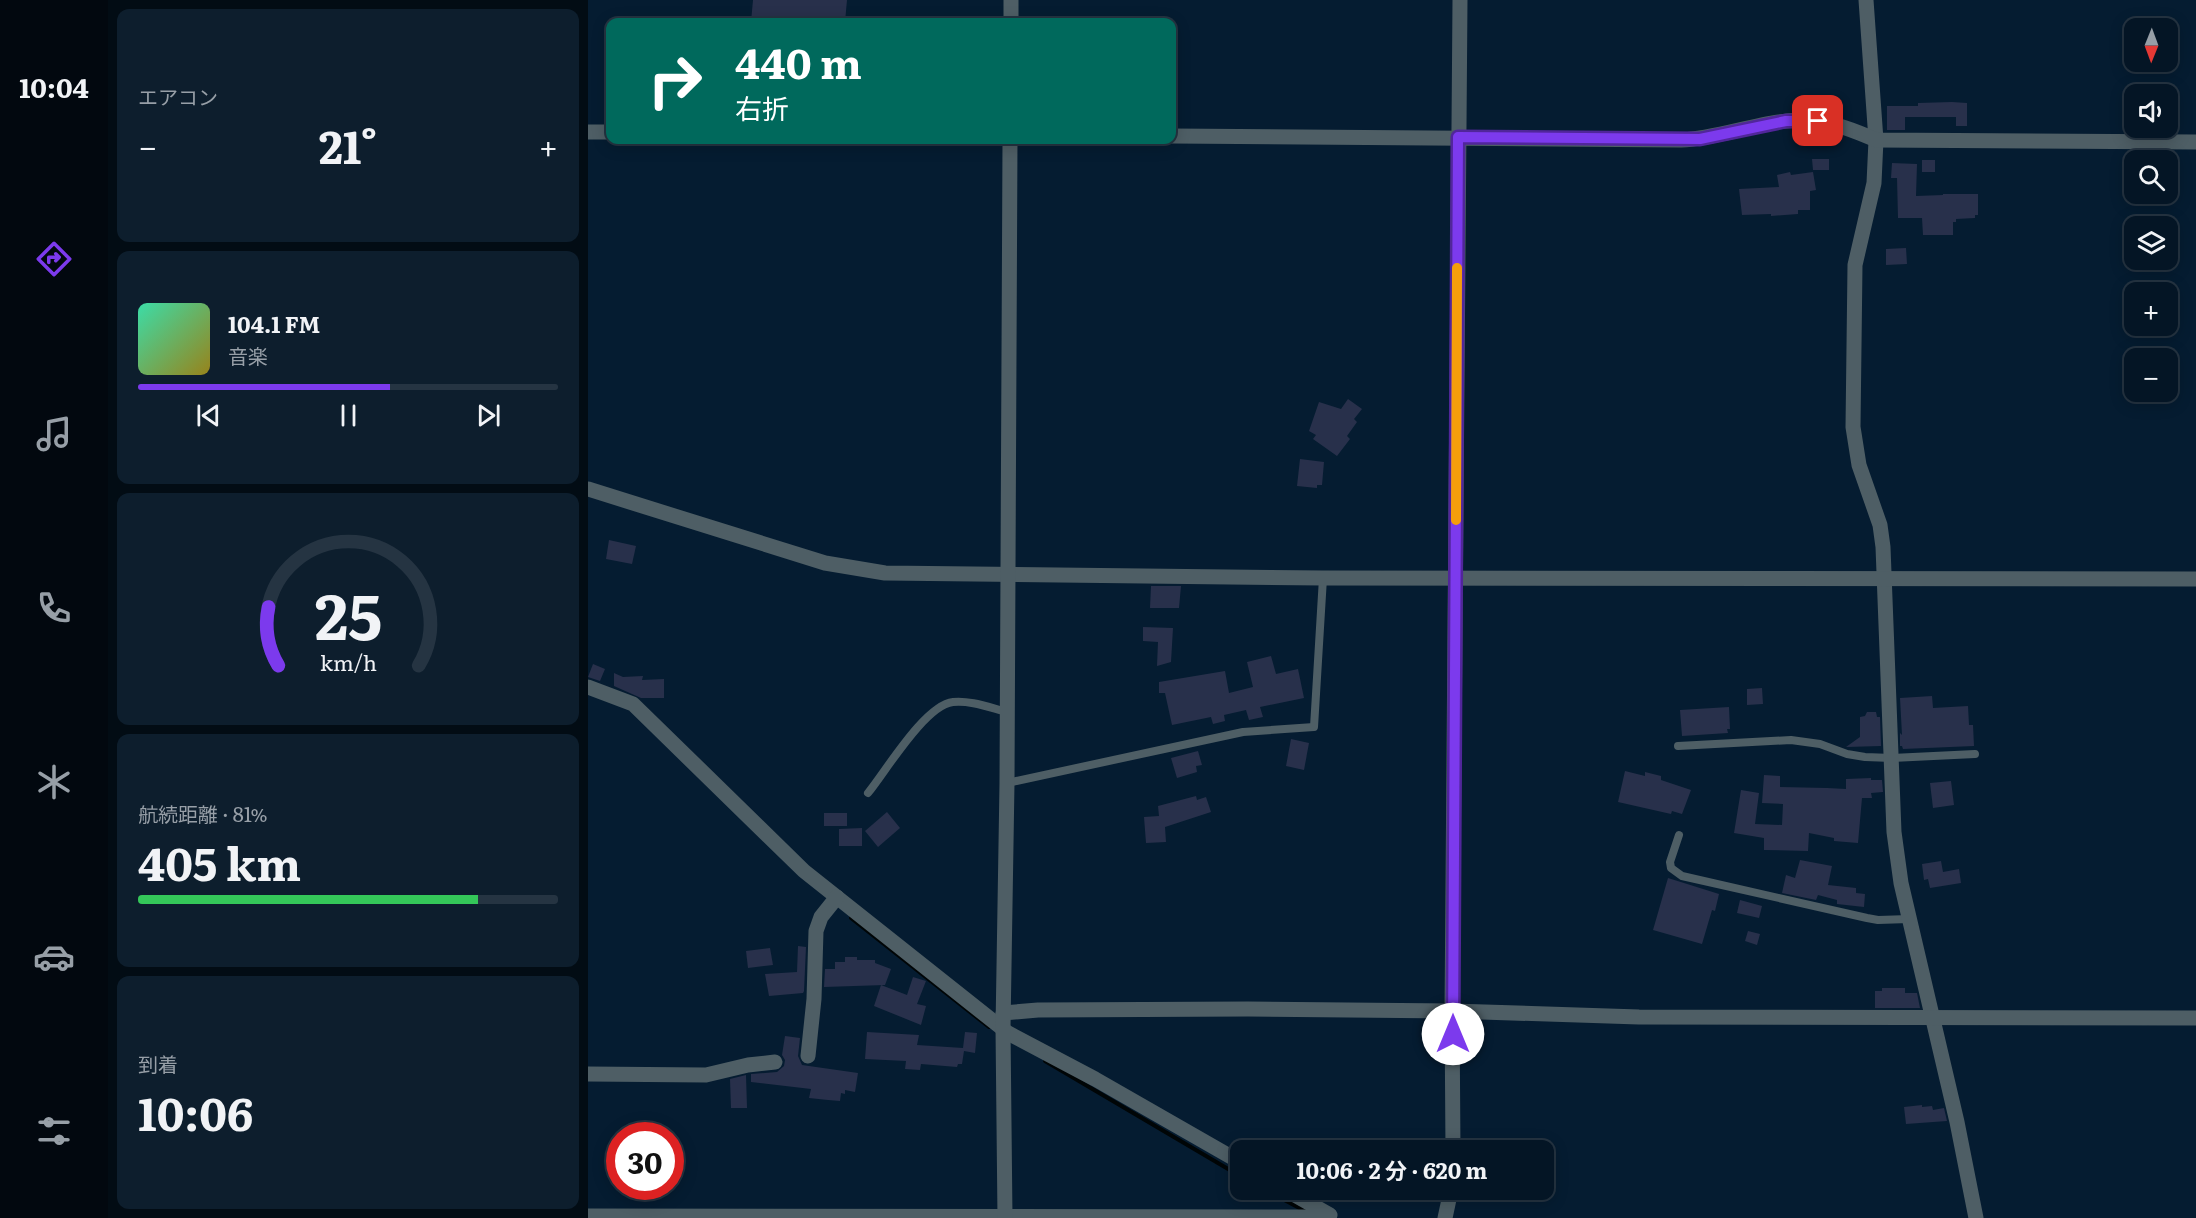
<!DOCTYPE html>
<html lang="ja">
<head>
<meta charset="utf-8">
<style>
  :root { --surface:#041525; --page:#0d1e2d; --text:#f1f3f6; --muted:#979fa7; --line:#253442; --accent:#7c3aed }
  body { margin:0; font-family:Literata,"Noto Sans JP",serif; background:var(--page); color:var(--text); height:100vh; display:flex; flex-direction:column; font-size:22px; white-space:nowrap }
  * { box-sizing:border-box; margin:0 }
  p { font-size:20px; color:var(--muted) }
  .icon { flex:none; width:33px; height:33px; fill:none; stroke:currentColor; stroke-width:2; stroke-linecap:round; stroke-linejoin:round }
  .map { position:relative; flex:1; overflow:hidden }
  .sheet { display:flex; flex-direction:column; gap:9px; padding:9px; background:#020c14; width:480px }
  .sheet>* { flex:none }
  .top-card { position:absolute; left:18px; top:18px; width:570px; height:126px; border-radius:12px; box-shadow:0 3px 15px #0003,0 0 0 2px var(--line); background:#00695c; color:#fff; overflow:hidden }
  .needle { width:39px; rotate:181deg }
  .buttons { position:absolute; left:1536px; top:18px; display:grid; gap:12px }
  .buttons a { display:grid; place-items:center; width:54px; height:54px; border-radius:12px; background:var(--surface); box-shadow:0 3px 15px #0003,0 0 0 2px var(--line); font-size:30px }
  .speed { position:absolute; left:18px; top:1122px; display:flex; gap:12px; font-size:30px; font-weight:700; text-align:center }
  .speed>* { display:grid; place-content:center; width:78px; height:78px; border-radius:50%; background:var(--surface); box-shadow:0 3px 15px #0003,0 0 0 2px var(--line); line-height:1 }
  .speed .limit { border:9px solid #d22; background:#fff; color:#111 }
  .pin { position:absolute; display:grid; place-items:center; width:51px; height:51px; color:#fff; margin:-26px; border-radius:12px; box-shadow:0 3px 9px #0006 }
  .me { position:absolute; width:66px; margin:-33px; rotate:0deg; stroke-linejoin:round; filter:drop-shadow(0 0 4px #0008) }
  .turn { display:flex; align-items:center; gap:21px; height:126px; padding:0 30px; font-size:27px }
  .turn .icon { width:78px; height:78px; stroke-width:2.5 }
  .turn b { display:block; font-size:42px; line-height:51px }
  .big { font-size:45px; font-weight:700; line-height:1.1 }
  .sheet .widget { flex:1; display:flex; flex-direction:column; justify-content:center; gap:9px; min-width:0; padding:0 21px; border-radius:12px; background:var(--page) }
  .sheet .dial { align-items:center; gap:0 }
  .dial svg { height:156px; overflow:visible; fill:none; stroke:var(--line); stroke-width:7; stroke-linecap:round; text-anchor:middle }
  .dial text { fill:var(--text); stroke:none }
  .song { display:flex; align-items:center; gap:18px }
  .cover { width:72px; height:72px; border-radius:9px; background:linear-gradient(135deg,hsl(160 70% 55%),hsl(50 70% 35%)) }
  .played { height:6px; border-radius:3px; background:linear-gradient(90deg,var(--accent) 60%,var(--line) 60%) }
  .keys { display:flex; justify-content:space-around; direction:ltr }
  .heat { display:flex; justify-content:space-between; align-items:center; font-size:33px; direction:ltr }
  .charge { height:9px; border-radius:4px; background:linear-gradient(90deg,#34c759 81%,var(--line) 0) }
  .trip { position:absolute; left:642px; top:1140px; width:324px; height:60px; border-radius:12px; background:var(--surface); box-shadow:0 3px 15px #0003,0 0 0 2px var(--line); font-weight:700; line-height:60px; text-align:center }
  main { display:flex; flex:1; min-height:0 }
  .tab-bar { display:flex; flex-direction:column; width:108px; justify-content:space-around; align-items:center; background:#02080f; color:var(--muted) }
  .tab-bar .icon { width:42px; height:42px }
  .tab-bar .active { color:var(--accent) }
  .tab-bar b { font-size:27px; color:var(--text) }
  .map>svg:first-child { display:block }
</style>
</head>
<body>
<main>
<nav class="tab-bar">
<b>10:04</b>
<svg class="icon active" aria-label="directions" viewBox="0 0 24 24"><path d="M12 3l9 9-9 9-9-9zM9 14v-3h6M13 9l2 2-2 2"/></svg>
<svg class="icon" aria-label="music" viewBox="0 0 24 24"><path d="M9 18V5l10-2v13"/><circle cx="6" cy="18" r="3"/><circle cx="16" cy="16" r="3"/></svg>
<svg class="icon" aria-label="phone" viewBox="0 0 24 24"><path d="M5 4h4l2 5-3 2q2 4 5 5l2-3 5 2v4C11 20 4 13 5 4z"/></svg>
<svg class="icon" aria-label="climate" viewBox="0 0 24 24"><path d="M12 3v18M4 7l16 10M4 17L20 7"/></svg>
<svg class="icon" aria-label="car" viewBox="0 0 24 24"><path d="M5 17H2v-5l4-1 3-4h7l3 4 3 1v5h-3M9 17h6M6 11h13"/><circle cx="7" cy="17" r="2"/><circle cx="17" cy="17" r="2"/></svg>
<svg class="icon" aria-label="filters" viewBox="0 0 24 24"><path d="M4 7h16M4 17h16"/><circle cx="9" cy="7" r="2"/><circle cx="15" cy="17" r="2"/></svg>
</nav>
<section class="sheet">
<div class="widget"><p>エアコン</p>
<div class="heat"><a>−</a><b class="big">21°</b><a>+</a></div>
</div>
<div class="widget">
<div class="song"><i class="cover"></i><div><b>104.1 FM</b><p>音楽</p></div></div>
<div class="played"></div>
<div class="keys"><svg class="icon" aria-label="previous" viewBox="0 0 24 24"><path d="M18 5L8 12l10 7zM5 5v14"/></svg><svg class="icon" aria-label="pause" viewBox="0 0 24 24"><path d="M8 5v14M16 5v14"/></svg><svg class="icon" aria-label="next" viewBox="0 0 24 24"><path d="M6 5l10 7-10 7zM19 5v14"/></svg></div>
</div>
<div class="widget dial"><svg viewBox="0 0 100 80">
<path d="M14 69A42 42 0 1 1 86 69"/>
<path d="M14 69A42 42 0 0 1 9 39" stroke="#7c3aed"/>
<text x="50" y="56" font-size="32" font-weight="700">25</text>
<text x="50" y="72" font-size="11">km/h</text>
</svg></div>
<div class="widget"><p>航続距離 · 81%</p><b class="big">405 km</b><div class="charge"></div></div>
<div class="widget"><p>到着</p><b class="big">10:06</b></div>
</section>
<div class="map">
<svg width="1608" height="1218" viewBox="0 0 1608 1218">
  <rect width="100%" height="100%" fill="#051c31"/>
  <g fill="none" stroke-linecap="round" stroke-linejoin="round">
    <g stroke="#000506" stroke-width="4">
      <path d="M263,918L401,1027"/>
      <path d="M457,1061L652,1176"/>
      <path d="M678,1190L717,1211"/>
    </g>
  </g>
  <g fill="#28304b">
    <path d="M165,0H259L257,22H163Z"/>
    <path d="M1364,102L1379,103V126H1368V117H1317V130H1299V106H1330V103Z"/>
    <path d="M1224,159H1241V170H1225Z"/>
    <rect x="1334" y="160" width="13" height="12"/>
    <path d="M1304,163L1329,164L1328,196L1355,195V194H1390V215H1387V218L1368,219V222H1365V235H1335L1334,218H1310L1309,178H1303Z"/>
    <path d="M1202,172L1203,175L1225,172L1228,190L1222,191V210H1210V214L1183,216V214L1154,215L1151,189L1191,187L1189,175Z"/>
    <path d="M1318,248L1319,264L1298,265V249Z"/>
    <path d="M760,399L774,409L766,419L769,422L759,436L762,439L749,456L725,439L728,435L721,431L731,402L753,409Z"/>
    <path d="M712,459L736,462L734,485H729V488L709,486Z"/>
    <path d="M21,540L48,546L44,564L18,559Z"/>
    <path d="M563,586H593L591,608H562Z"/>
    <path d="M555,627L585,628L583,662L569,666L570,642L555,641Z"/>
    <path d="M683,656L688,674L710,669L716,698L672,707L675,717L661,720L658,710L636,715L637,721L625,724L623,717L584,725L577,693H571V682L637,671L641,693L665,687L659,662Z"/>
    <path d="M5,664L17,669L12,681L0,677Z"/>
    <path d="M26,673L35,677L55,676L54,680L76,679V698H53L26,686Z"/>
    <path d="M1174,688L1175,704L1159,705V689Z"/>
    <path d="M1344,696L1345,708L1380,706L1381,725H1385L1386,746L1315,749L1314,746H1312V733L1314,735L1312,698Z"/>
    <path d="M1141,707L1142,729H1139L1140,733L1094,736L1092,710Z"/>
    <path d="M1279,712H1288L1289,717H1292L1293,746L1258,747L1272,737V717L1277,716Z"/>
    <path d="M703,739L721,743L716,770L698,766Z"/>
    <path d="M610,751L614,765L608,766L609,772L589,778L583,758Z"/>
    <path d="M1037,771L1057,776V772L1073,776V780L1103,790L1094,814L1084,811L1083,814L1030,802Z"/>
    <path d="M1176,775L1192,776V787L1239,788L1258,789V779L1283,778V780H1294L1295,792L1283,793L1284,798H1274L1270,843L1246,841V838L1221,833L1220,851L1176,850V838L1146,833L1153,790L1171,793L1167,824L1194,825L1195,804L1174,803Z"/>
    <path d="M1363,781L1366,805L1345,808L1342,783Z"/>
    <path d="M608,796L609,800L618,797L623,812L577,827L578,842L558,843L556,817L571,816L570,806Z"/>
    <path d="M299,812L312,828L290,847L277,831Z"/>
    <rect x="236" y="813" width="23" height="13"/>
    <path d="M274,828V846H251V829Z"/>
    <path d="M1212,860L1244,866L1240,885L1268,888V893L1277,894L1276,907L1249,904V900L1230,895L1228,900L1194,893L1198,875L1207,878Z"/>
    <path d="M1353,861L1355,872L1371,869L1373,883L1342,888L1340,879L1336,880L1334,864Z"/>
    <path d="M1080,878L1131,894L1127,911L1124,910L1114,944L1065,930Z"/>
    <path d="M1152,900L1174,906L1171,918L1149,913Z"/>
    <path d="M1160,931L1172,934L1169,945L1157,941Z"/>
    <path d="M210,946L218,947L216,991L215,993L181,996L177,974L209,972Z"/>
    <path d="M182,948L185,965L160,968L158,951Z"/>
    <path d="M257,957H269V960H287V963L303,969L297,985L236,987L237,969H247V962H257Z"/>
    <path d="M325,977L338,981L329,1004L338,1006L333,1025L286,1006L293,985L319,995Z"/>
    <path d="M1294,988H1317V993H1329L1332,1008H1287V991H1294Z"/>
    <path d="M279,1032L331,1035L329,1045L375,1048L377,1032L389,1033L387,1053L376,1051L374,1064H370L369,1067L333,1064L332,1070L317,1069L318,1061L277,1059Z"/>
    <path d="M197,1036L212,1038L210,1056L214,1065L270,1073L267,1092L257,1090V1094L253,1093L252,1101L240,1100L221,1098L223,1089L163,1082V1074L189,1072L196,1066L197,1060L194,1055Z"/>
    <path d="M158,1075L159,1108H143L142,1079Z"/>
    <path d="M1334,1105V1107L1344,1106L1345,1110L1356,1108L1359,1121L1318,1124L1316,1107Z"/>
  </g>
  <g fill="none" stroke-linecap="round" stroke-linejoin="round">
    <g stroke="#4e5e65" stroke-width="8">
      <path d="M1090,746L1203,740L1232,744L1259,754L1277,757L1304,758L1387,754"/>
      <path d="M419,783L655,732L726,727L735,578"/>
      <path d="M280,793C298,771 337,705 365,702C382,700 403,708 420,712"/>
      <path d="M1091,835L1082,862L1083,868L1094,876L1279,918L1290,920L1321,919"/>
    </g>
    <g stroke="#4e5e65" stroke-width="15">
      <path d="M1278,0L1288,140L1286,183L1267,265L1265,427L1271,465L1292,525L1295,547L1306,832L1313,883L1369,1122L1388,1218"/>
      <path d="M423,22V0"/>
      <path d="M0,132H22"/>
      <path d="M584,136L1093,140C1138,138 1186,115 1230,121C1250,124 1270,132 1288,140L1608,142"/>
      <path d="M0,489L237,563L297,573L735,578L1608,579"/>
      <path d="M0,687L45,704L216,871L420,1033L507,1079L652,1162"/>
      <path d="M415,1013L450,1010L660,1009L864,1011L1051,1017L1608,1018"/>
      <path d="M220,1056L226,999L228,931L233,917L249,897"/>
      <path d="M0,1074L118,1075L160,1065L187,1062"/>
      <path d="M865,1150L864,1011L872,0"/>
      <path d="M698,1190L742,1215"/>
      <path d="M0,1216L723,1217L739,1214"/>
      <path d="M417,1218L415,1028L419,783L422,140"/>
      <path d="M857,1218L863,1190"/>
    </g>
  </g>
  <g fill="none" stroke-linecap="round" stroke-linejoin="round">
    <defs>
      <path id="route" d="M865,1034L870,137L1112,139L1198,121H1230"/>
    </defs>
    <use href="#route" stroke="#51269a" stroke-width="15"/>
    <use href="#route" stroke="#7c3aed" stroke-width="10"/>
    <path stroke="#f59e0b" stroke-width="10" d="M868,520L869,268"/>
  </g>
</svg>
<div class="buttons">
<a><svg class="needle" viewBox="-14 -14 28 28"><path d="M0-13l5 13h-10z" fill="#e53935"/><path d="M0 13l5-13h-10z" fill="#979fa7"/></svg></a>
<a><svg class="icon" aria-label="sound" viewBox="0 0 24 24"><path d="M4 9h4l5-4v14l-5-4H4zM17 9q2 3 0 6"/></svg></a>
<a><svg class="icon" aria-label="search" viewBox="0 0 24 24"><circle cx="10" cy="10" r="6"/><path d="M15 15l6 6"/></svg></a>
<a><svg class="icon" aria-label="layers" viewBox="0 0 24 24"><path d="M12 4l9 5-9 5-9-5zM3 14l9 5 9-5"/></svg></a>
<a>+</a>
<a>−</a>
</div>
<div class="speed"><div class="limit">30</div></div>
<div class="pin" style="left:1230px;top:121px;background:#d93025"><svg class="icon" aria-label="arrive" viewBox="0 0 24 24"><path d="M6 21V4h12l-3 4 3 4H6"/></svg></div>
<svg class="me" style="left:865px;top:1034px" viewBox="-20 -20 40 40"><circle r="19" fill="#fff"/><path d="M0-13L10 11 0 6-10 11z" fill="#7c3aed"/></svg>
<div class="trip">10:06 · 2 分 · 620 m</div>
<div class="top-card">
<div class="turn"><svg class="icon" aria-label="right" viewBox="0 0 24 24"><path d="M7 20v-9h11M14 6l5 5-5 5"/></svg><div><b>440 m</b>右折</div></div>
</div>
</div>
</main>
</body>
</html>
